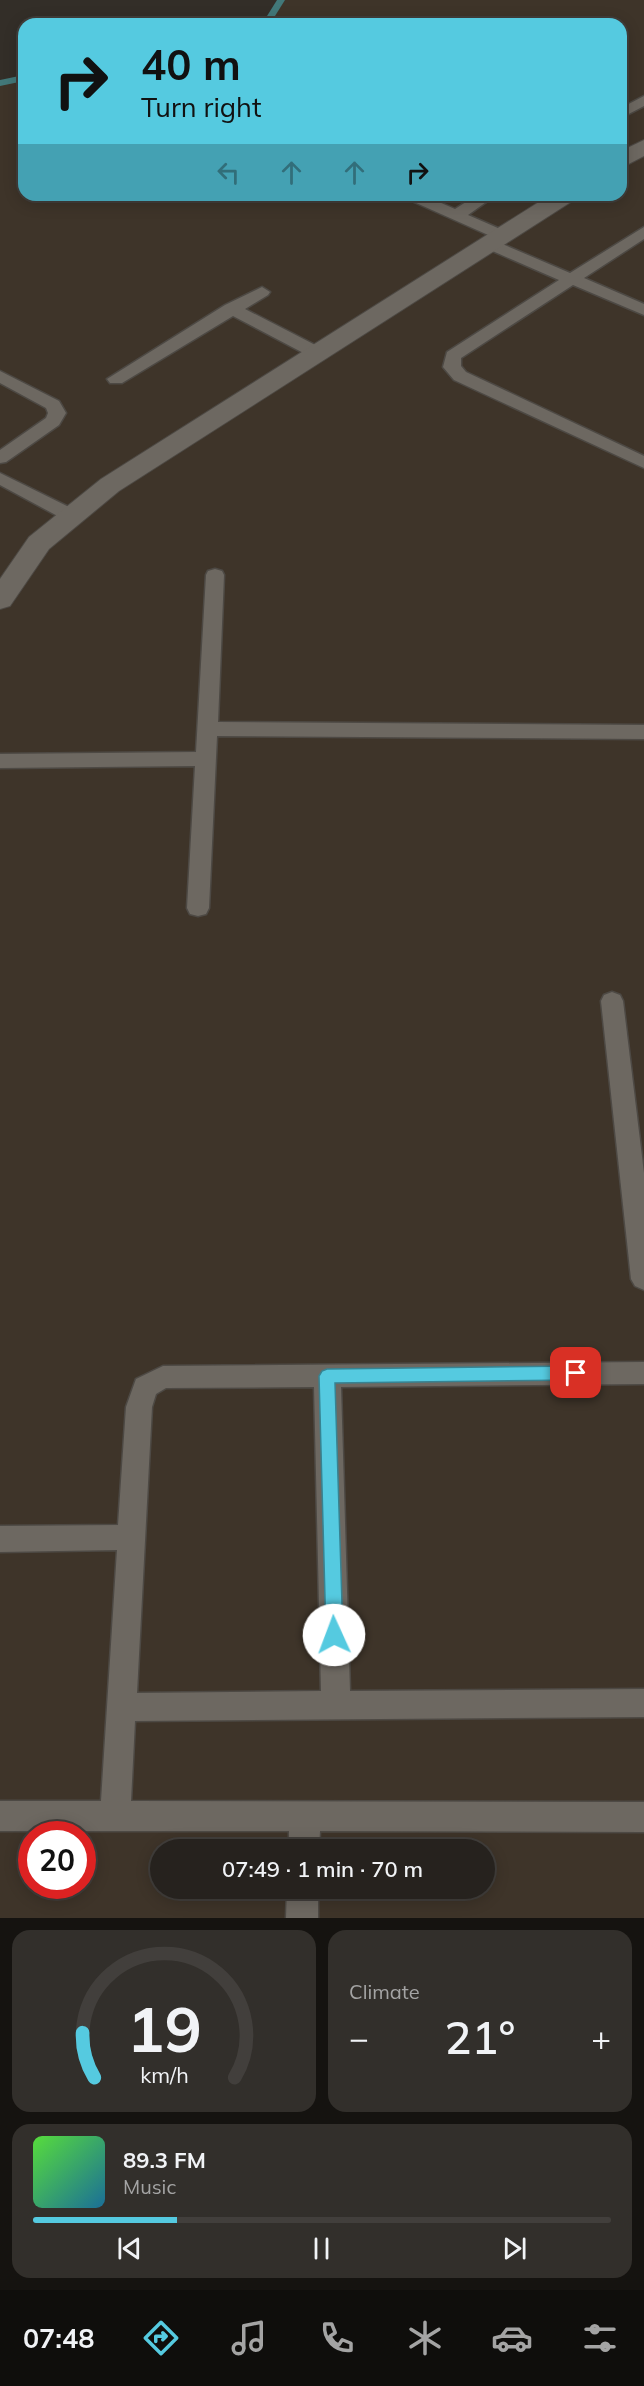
<!DOCTYPE html>
<html lang="en">
<head>
<meta charset="utf-8">
<style>
  :root { --surface:#26221e; --page:#322f2b; --text:#f1f3f6; --muted:#a4a4a4; --line:#423f3c; --accent:#55cae0 }
  body { margin:0; font-family:Mulish,sans-serif; background:var(--page); color:var(--text); height:100vh; display:flex; flex-direction:column; font-size:22px; white-space:nowrap }
  * { box-sizing:border-box; margin:0 }
  p { font-size:20px; color:var(--muted) }
  .icon { flex:none; width:33px; height:33px; fill:none; stroke:currentColor; stroke-width:2; stroke-linecap:round; stroke-linejoin:round }
  .map { position:relative; height:1918px; overflow:hidden }
  .side { display:flex; flex-direction:column; gap:12px; padding:12px; background:#151310; flex:1 }
  .side>* { flex:none }
  .banner { position:absolute; left:18px; top:18px; width:609px; height:183px; border-radius:18px; box-shadow:0 3px 15px #0003,0 0 0 2px var(--line); background:#55cae0; color:#111; overflow:hidden }
  .speed { position:absolute; left:18px; top:1821px; display:flex; gap:12px; font-size:30px; font-weight:700; text-align:center }
  .speed>* { display:grid; place-content:center; width:78px; height:78px; border-radius:50%; background:var(--surface); box-shadow:0 3px 15px #0003,0 0 0 2px var(--line); line-height:1 }
  .speed .limit { border:9px solid #d22; background:#fff; color:#111 }
  .pin { position:absolute; display:grid; place-items:center; width:51px; height:51px; color:#fff; margin:-26px; border-radius:12px; box-shadow:0 3px 9px #0006 }
  .me { position:absolute; width:66px; margin:-33px; rotate:358deg; stroke-linejoin:round; filter:drop-shadow(0 0 4px #0008) }
  .turn { display:flex; align-items:center; gap:21px; height:126px; padding:0 24px; font-size:27px }
  .turn .icon { width:78px; height:78px; stroke-width:2.5 }
  .turn b { display:block; font-size:42px; line-height:51px }
  .lanes { display:flex; align-items:center; height:57px; padding:0 24px; background:#0003; justify-content:center; gap:30px; direction:ltr }
  .lanes .off { opacity:.35 }
  .big { font-size:45px; font-weight:600; line-height:1.1 }
  .side .widget { flex:1; display:flex; flex-direction:column; justify-content:center; gap:9px; min-width:0; padding:0 21px; border-radius:18px; background:var(--page) }
  .side .dial { align-items:center; gap:0 }
  .dial svg { height:156px; overflow:visible; fill:none; stroke:var(--line); stroke-width:7; stroke-linecap:round; text-anchor:middle }
  .dial text { fill:var(--text); stroke:none }
  .song { display:flex; align-items:center; gap:18px }
  .cover { width:72px; height:72px; border-radius:9px; background:linear-gradient(135deg,hsl(110 70% 55%),hsl(200 70% 35%)) }
  .played { height:6px; border-radius:3px; background:linear-gradient(90deg,var(--accent) 25%,var(--line) 25%) }
  .keys { display:flex; justify-content:space-around; direction:ltr }
  .heat { display:flex; justify-content:space-between; align-items:center; font-size:33px; direction:ltr }
  .side .tiles { flex:1; display:grid; gap:12px; grid-template-columns:1fr 1fr }
  .widget:last-child { grid-column:span 2 }
  .trip { position:absolute; left:150px; top:1839px; width:345px; height:60px; border-radius:30px; background:var(--surface); box-shadow:0 3px 15px #0003,0 0 0 2px var(--line); font-weight:600; line-height:60px; text-align:center }
  .tab-bar { display:flex; height:96px; justify-content:space-around; align-items:center; background:#0f0e0c; color:var(--muted) }
  .tab-bar .icon { width:42px; height:42px }
  .tab-bar .on { color:var(--accent) }
  .tab-bar b { font-size:27px; color:var(--text) }
  .map>svg:first-child { display:block }
</style>
</head>
<body>
<div class="map">
<svg width="644" height="1918" viewBox="0 0 644 1918">
  <rect width="100%" height="100%" fill="#332e28"/>
  <path fill="#3e3429" fill-rule="evenodd" d="M281,0H644V1918H0V83L24,78V195H621V24H266ZM32,1834H82V1886H32ZM160,1850H484V1888H160Z"/>
  <g fill="none" stroke-linecap="round" stroke-linejoin="round">
    <g fill="#427879" fill-rule="evenodd">
      <path d="M277,0H285L270,24H262Z"/>
      <path d="M24,75V81L0,86V80Z"/>
    </g>
    <defs>
      <g id="lane">
        <path d="M644,96V106L621,118V108Z"/>
        <path d="M402,195H423L455,209L477,195H496L468,215L507,232L509,235L501,240L495,238L405,198Z"/>
        <path d="M644,227V239L584,278L644,304V315L573,285L461,358V366L466,372L644,456V468L454,380L443,367L447,352L559,280L481,246L479,243L481,240H493L570,273Z"/>
        <path d="M262,287L270,292L268,295L245,309L323,349L325,353L323,357H311L233,316L122,383H110L107,379L225,305Z"/>
        <path d="M0,371L59,401L66,413L59,425L6,462L0,463V450L46,418L48,413L46,408L0,383Z"/>
        <path d="M0,473L79,512L81,516L79,520H65L0,485Z"/>
        <path d="M215,569L222,571L224,575L218,722L644,725V739L217,736L209,908L206,914L198,916L190,914L187,908L195,766L0,768V754L196,752L206,575L208,571Z"/>
        <path d="M612,992L620,995L623,1001L644,1173V1290L635,1286L631,1279L601,1001L604,995Z"/>
        <path d="M644,1362V1384L341,1387L350,1691L644,1689V1717L135,1721L131,1801L644,1802V1832L320,1831L319,1850H289V1831H0V1801H101L117,1550L0,1552V1526L118,1525L126,1407L136,1379L163,1366ZM314,1387L321,1691L137,1693L152,1407L156,1394L166,1388Z"/>
        <path d="M287,1888H318V1918H286Z"/>
      </g>
      <g id="street">
        <path d="M644,140V156L621,168V151Z"/>
        <path d="M550,195H577L574,200L119,491L49,549L10,606L0,609V579L29,537L101,479Z"/>
      </g>
    </defs>
    <use href="#lane" stroke="#4d4944" stroke-width="3"/>
    <use href="#street" stroke="#4d4944" stroke-width="2"/>
    <use href="#lane" fill="#6d6861" fill-rule="evenodd"/>
    <use href="#street" fill="#6d6861" fill-rule="evenodd"/>
  </g>
  <path fill="#55cae0" stroke="#378392" stroke-width="1.5" d="M576,1366L582,1368L584,1373L582,1378L576,1380L335,1383L343,1635L341,1641L334,1643L328,1641L326,1635L319,1376L322,1371L327,1369Z"/>
</svg>
<div class="speed"><div class="limit">20</div></div>
<div class="pin" style="left:576px;top:1373px;background:#d93025"><svg class="icon" aria-label="arrive" viewBox="0 0 24 24"><path d="M6 21V4h12l-3 4 3 4H6"/></svg></div>
<svg class="me" style="left:334px;top:1635px" viewBox="-20 -20 40 40"><circle r="19" fill="#fff"/><path d="M0-13L10 11 0 6-10 11z" fill="#55cae0"/></svg>
<div class="trip">07:49 · 1 min · 70 m</div>
<div class="banner">
<div class="turn"><svg class="icon" aria-label="right" viewBox="0 0 24 24"><path d="M7 20v-9h11M14 6l5 5-5 5"/></svg><div><b>40 m</b>Turn right</div></div>
<div class="lanes"><svg class="icon off" aria-label="left" viewBox="0 0 24 24"><path d="M17 20v-9H6M10 6l-5 5 5 5"/></svg><svg class="icon off" aria-label="ahead" viewBox="0 0 24 24"><path d="M12 20V5M6 11l6-6 6 6"/></svg><svg class="icon off" aria-label="ahead" viewBox="0 0 24 24"><path d="M12 20V5M6 11l6-6 6 6"/></svg><svg class="icon" aria-label="right" viewBox="0 0 24 24"><path d="M7 20v-9h11M14 6l5 5-5 5"/></svg></div>
</div>
</div>
<section class="side">
<div class="tiles">
<div class="widget dial"><svg viewBox="0 0 100 80">
<path d="M14 69A42 42 0 1 1 86 69"/>
<path d="M14 69A42 42 0 0 1 8 46" stroke="#55cae0"/>
<text x="50" y="56" font-size="32" font-weight="700">19</text>
<text x="50" y="72" font-size="11">km/h</text>
</svg></div>
<div class="widget"><p>Climate</p>
<div class="heat"><a>−</a><b class="big">21°</b><a>+</a></div>
</div>
<div class="widget">
<div class="song"><i class="cover"></i><div><b>89.3 FM</b><p>Music</p></div></div>
<div class="played"></div>
<div class="keys"><svg class="icon" aria-label="previous" viewBox="0 0 24 24"><path d="M18 5L8 12l10 7zM5 5v14"/></svg><svg class="icon" aria-label="pause" viewBox="0 0 24 24"><path d="M8 5v14M16 5v14"/></svg><svg class="icon" aria-label="next" viewBox="0 0 24 24"><path d="M6 5l10 7-10 7zM19 5v14"/></svg></div>
</div>
</div>
</section>
<nav class="tab-bar">
<b>07:48</b>
<svg class="icon on" aria-label="directions" viewBox="0 0 24 24"><path d="M12 3l9 9-9 9-9-9zM9 14v-3h6M13 9l2 2-2 2"/></svg>
<svg class="icon" aria-label="music" viewBox="0 0 24 24"><path d="M9 18V5l10-2v13"/><circle cx="6" cy="18" r="3"/><circle cx="16" cy="16" r="3"/></svg>
<svg class="icon" aria-label="phone" viewBox="0 0 24 24"><path d="M5 4h4l2 5-3 2q2 4 5 5l2-3 5 2v4C11 20 4 13 5 4z"/></svg>
<svg class="icon" aria-label="climate" viewBox="0 0 24 24"><path d="M12 3v18M4 7l16 10M4 17L20 7"/></svg>
<svg class="icon" aria-label="car" viewBox="0 0 24 24"><path d="M5 17H2v-5l4-1 3-4h7l3 4 3 1v5h-3M9 17h6M6 11h13"/><circle cx="7" cy="17" r="2"/><circle cx="17" cy="17" r="2"/></svg>
<svg class="icon" aria-label="filters" viewBox="0 0 24 24"><path d="M4 7h16M4 17h16"/><circle cx="9" cy="7" r="2"/><circle cx="15" cy="17" r="2"/></svg>
</nav>
</body>
</html>
